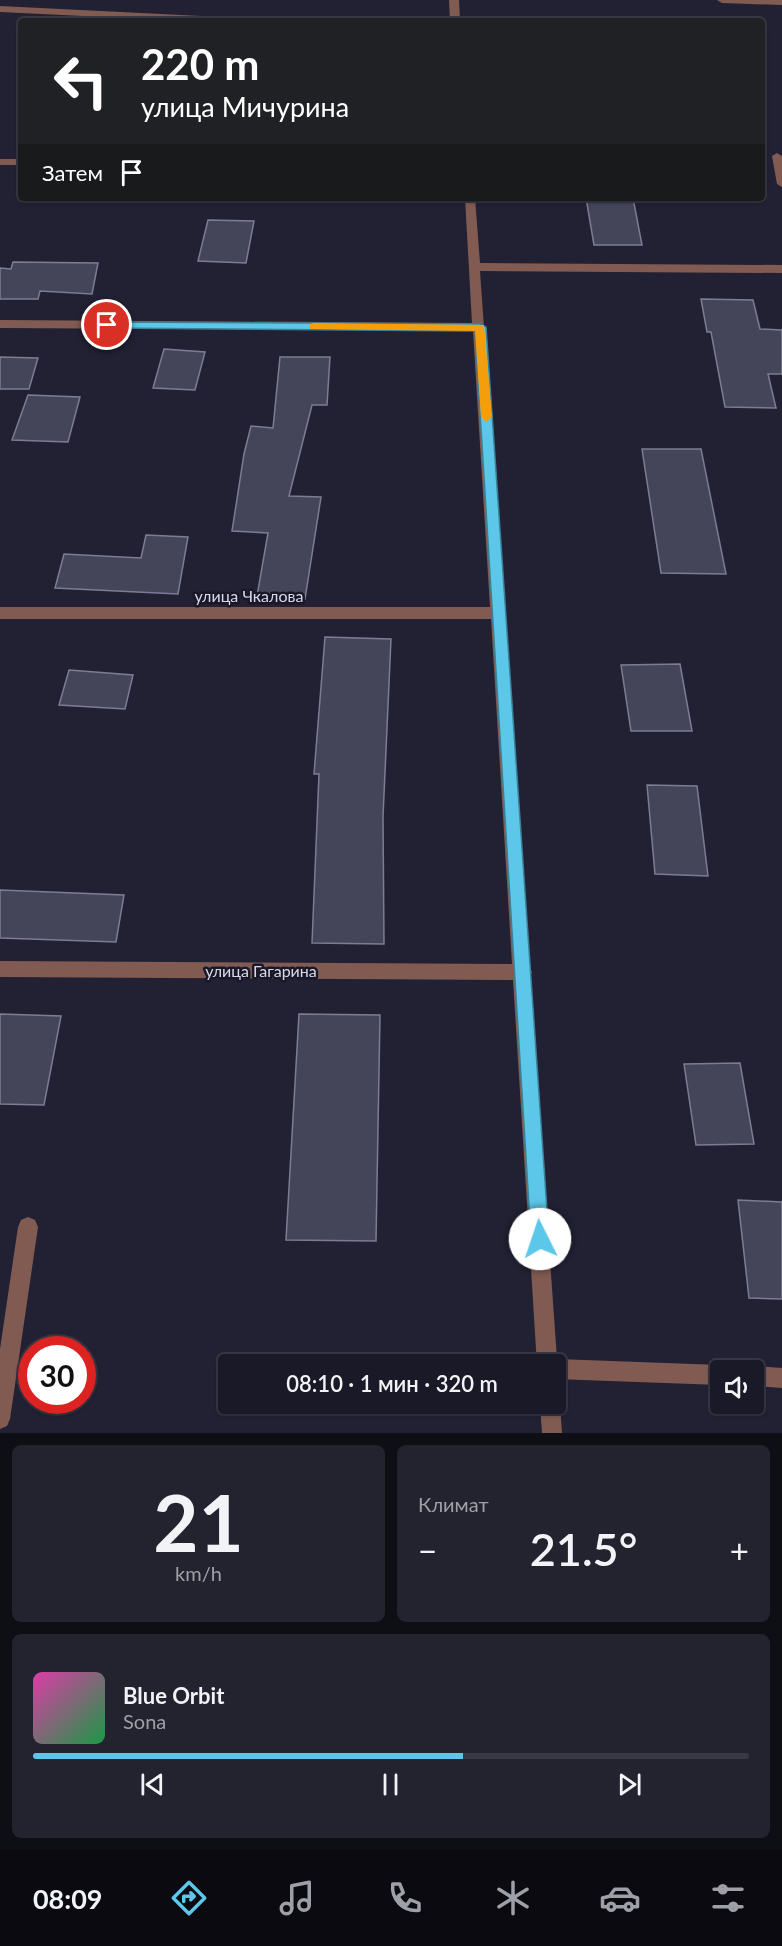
<!DOCTYPE html>
<html lang="ru">
<head>
<meta charset="utf-8">
<style>
  :root { --surface:#1a1927; --page:#23222f; --text:#f1f3f6; --muted:#9fa0a7; --line:#383844; --accent:#5cc7e8 }
  body { margin:0; font-family:Lato,sans-serif; background:var(--page); color:var(--text); height:100vh; display:flex; flex-direction:column; font-size:22px; white-space:nowrap }
  * { box-sizing:border-box; margin:0 }
  p { font-size:20px; color:var(--muted) }
  .icon { flex:none; width:33px; height:33px; fill:none; stroke:currentColor; stroke-width:2; stroke-linecap:round; stroke-linejoin:round }
  .map { position:relative; height:1433px; overflow:hidden }
  .details { display:flex; flex-direction:column; gap:12px; padding:12px; background:#0e0e15; flex:1 }
  .details>* { flex:none }
  .top-card { position:absolute; left:18px; top:18px; width:747px; height:183px; border-radius:6px; box-shadow:0 2px 4px #0004,0 0 0 2px var(--line); background:#202124; color:#fff; overflow:hidden }
  .buttons { position:absolute; left:710px; top:1360px; display:grid; gap:12px }
  .buttons a { display:grid; place-items:center; width:54px; height:54px; border-radius:6px; background:var(--surface); box-shadow:0 2px 4px #0004,0 0 0 2px var(--line); font-size:30px }
  .speed { position:absolute; left:18px; top:1336px; display:flex; gap:12px; font-size:30px; font-weight:700; text-align:center }
  .speed>* { display:grid; place-content:center; width:78px; height:78px; border-radius:50%; background:var(--surface); box-shadow:0 2px 4px #0004,0 0 0 2px var(--line); line-height:1 }
  .speed .limit { border:9px solid #d22; background:#fff; color:#111 }
  .pin { position:absolute; display:grid; place-items:center; width:51px; height:51px; color:#fff; margin:-26px; border:3px solid #fff; border-radius:50%; box-shadow:0 2px 6px #0007 }
  .me { position:absolute; width:66px; margin:-33px; rotate:356deg; stroke-linejoin:round; filter:drop-shadow(0 0 4px #0008) }
  .turn { display:flex; align-items:center; gap:21px; height:126px; padding:0 24px; font-size:27px }
  .turn .icon { width:78px; height:78px; stroke-width:2.5 }
  .turn b { display:block; font-size:42px; line-height:51px }
  .then { display:flex; align-items:center; height:57px; padding:0 24px; background:#0003; gap:12px; font-size:22px }
  .big { font-size:45px; font-weight:600; line-height:1.1 }
  .details .tile { flex:1; display:flex; flex-direction:column; justify-content:center; gap:9px; min-width:0; padding:0 21px; border-radius:9px; background:var(--page) }
  .details .dial { align-items:center; gap:0 }
  .dial b { font-size:78px; line-height:1 }
  .song { display:flex; align-items:center; gap:18px }
  .cover { width:72px; height:72px; border-radius:9px; background:linear-gradient(135deg,hsl(320 70% 55%),hsl(140 70% 35%)) }
  .played { height:6px; border-radius:3px; background:linear-gradient(90deg,var(--accent) 60%,var(--line) 60%) }
  .keys { display:flex; justify-content:space-around; direction:ltr }
  .heat { display:flex; justify-content:space-between; align-items:center; font-size:33px; direction:ltr }
  .details .tiles { flex:1; display:grid; gap:12px; grid-template-columns:1fr 1fr }
  .tile:last-child { grid-column:span 2 }
  .trip { position:absolute; left:218px; top:1354px; width:348px; height:60px; border-radius:6px; background:var(--surface); box-shadow:0 2px 4px #0004,0 0 0 2px var(--line); font-weight:600; line-height:60px; text-align:center }
  .tab-bar { display:flex; height:96px; justify-content:space-around; align-items:center; background:#0a0a10; color:var(--muted) }
  .tab-bar .icon { width:42px; height:42px }
  .tab-bar .current { color:var(--accent) }
  .tab-bar b { font-size:27px; color:var(--text) }
  .map>svg:first-child { display:block }
</style>
</head>
<body>
<div class="map">
<svg width="782" height="1433" viewBox="0 0 782 1433">
  <rect width="100%" height="100%" fill="#222134"/>
  <g fill="#45455a" stroke="#7c7c94" stroke-width="1.5">
    <path d="M586,198H633L642,245H594Z"/>
    <path d="M208,220L254,221L246,263L198,261Z"/>
    <path d="M13,262L98,263L92,294L40,291L38,299H0V268L11,269Z"/>
    <path d="M701,299L753,300L760,329L782,330V374H768L776,408L725,407L711,332H707Z"/>
    <path d="M164,349L205,352L195,390L153,388Z"/>
    <path d="M0,357L38,358L29,389H0Z"/>
    <path d="M280,357H330L327,405H312L289,496L321,497L305,599L257,596L268,533L232,531L244,454L251,426L273,428Z"/>
    <path d="M28,395L80,397L68,442L12,440Z"/>
    <path d="M642,449H701L726,574L661,573Z"/>
    <path d="M146,535L188,537L178,594L55,588L64,554L141,558Z"/>
    <path d="M325,637L391,639L383,817L384,944L312,943L319,774H314Z"/>
    <path d="M680,664L692,731H631L621,665Z"/>
    <path d="M69,670L133,675L125,709L59,705Z"/>
    <path d="M647,785L697,786L708,876L655,874Z"/>
    <path d="M0,890L124,895L116,942L0,938Z"/>
    <path d="M0,1014L61,1016L44,1105L0,1104Z"/>
    <path d="M299,1014L380,1015L376,1241L286,1240Z"/>
    <path d="M740,1063L754,1144L696,1145L684,1064Z"/>
    <path d="M738,1200L782,1202V1299L749,1298Z"/>
  </g>
  <g fill="none" stroke-linecap="round" stroke-linejoin="round">
    <g fill="#815b51" fill-rule="evenodd">
      <path d="M0,6L241,18L246,21H186L0,12Z"/>
      <rect x="0" y="159" width="21" height="6"/>
    </g>
    <g fill="#815b51" fill-rule="evenodd">
      <path d="M449,0H459L460,21H450Z"/>
      <path d="M717,0H782V5L722,3Z"/>
      <path d="M777,153L782,156V187L777,184L772,156Z"/>
      <path d="M465,198H475L480,263L782,265V273L480,271L529,967L532,972L530,976L557,1359L720,1365L729,1371H720V1385L555,1379V1365H537L513,980L0,977V961L512,964L491,619H0V607H490L473,331L0,328V320L472,323Z"/>
      <path d="M28,1217L35,1220L38,1227L10,1419L7,1426L0,1429V1349L18,1227L21,1220Z"/>
      <path d="M753,1366L782,1368V1388L753,1386V1371H745Z"/>
      <path d="M555,1396L560,1404L562,1433H542L540,1404H555Z"/>
    </g>
  </g>
  <path fill="#5cc7e8" stroke="#3c8197" stroke-width="1.5" d="M103,322L480,324L486,327L549,1239L546,1245L540,1248L534,1245L531,1239L475,331L107,328L103,327Z"/>
  <path fill="#f59e0b" d="M314,323L484,325L492,417L486,422L481,417L475,331L310,329V324Z"/>
  <g text-anchor="middle" dominant-baseline="central" stroke-width="5" stroke-linejoin="round" paint-order="stroke">
    <g font-size="16" fill="#d9d9e6" stroke="#19182a">
      <text x="249" y="595">улица Чкалова</text>
      <text x="261" y="970">улица Гагарина</text>
    </g>
  </g>
</svg>
<div class="buttons">
<a><svg class="icon" aria-label="sound" viewBox="0 0 24 24"><path d="M4 9h4l5-4v14l-5-4H4zM17 9q2 3 0 6"/></svg></a>
</div>
<div class="speed"><div class="limit">30</div></div>
<div class="pin" style="left:107px;top:325px;background:#d93025"><svg class="icon" aria-label="arrive" viewBox="0 0 24 24"><path d="M6 21V4h12l-3 4 3 4H6"/></svg></div>
<svg class="me" style="left:540px;top:1239px" viewBox="-20 -20 40 40"><circle r="19" fill="#fff"/><path d="M0-13L10 11 0 6-10 11z" fill="#5cc7e8"/></svg>
<div class="trip">08:10 · 1 мин · 320 m</div>
<div class="top-card">
<div class="turn"><svg class="icon" aria-label="left" viewBox="0 0 24 24"><path d="M17 20v-9H6M10 6l-5 5 5 5"/></svg><div><b>220 m</b>улица Мичурина</div></div>
<div class="then">Затем<svg class="icon" aria-label="arrive" viewBox="0 0 24 24"><path d="M6 21V4h12l-3 4 3 4H6"/></svg></div>
</div>
</div>
<section class="details">
<div class="tiles">
<div class="tile dial"><b>21</b><p>km/h</p></div>
<div class="tile"><p>Климат</p>
<div class="heat"><a>−</a><b class="big">21.5°</b><a>+</a></div>
</div>
<div class="tile">
<div class="song"><i class="cover"></i><div><b>Blue Orbit</b><p>Sona</p></div></div>
<div class="played"></div>
<div class="keys"><svg class="icon" aria-label="previous" viewBox="0 0 24 24"><path d="M18 5L8 12l10 7zM5 5v14"/></svg><svg class="icon" aria-label="pause" viewBox="0 0 24 24"><path d="M8 5v14M16 5v14"/></svg><svg class="icon" aria-label="next" viewBox="0 0 24 24"><path d="M6 5l10 7-10 7zM19 5v14"/></svg></div>
</div>
</div>
</section>
<nav class="tab-bar">
<b>08:09</b>
<svg class="icon current" aria-label="directions" viewBox="0 0 24 24"><path d="M12 3l9 9-9 9-9-9zM9 14v-3h6M13 9l2 2-2 2"/></svg>
<svg class="icon" aria-label="music" viewBox="0 0 24 24"><path d="M9 18V5l10-2v13"/><circle cx="6" cy="18" r="3"/><circle cx="16" cy="16" r="3"/></svg>
<svg class="icon" aria-label="phone" viewBox="0 0 24 24"><path d="M5 4h4l2 5-3 2q2 4 5 5l2-3 5 2v4C11 20 4 13 5 4z"/></svg>
<svg class="icon" aria-label="climate" viewBox="0 0 24 24"><path d="M12 3v18M4 7l16 10M4 17L20 7"/></svg>
<svg class="icon" aria-label="car" viewBox="0 0 24 24"><path d="M5 17H2v-5l4-1 3-4h7l3 4 3 1v5h-3M9 17h6M6 11h13"/><circle cx="7" cy="17" r="2"/><circle cx="17" cy="17" r="2"/></svg>
<svg class="icon" aria-label="filters" viewBox="0 0 24 24"><path d="M4 7h16M4 17h16"/><circle cx="9" cy="7" r="2"/><circle cx="15" cy="17" r="2"/></svg>
</nav>
</body>
</html>
